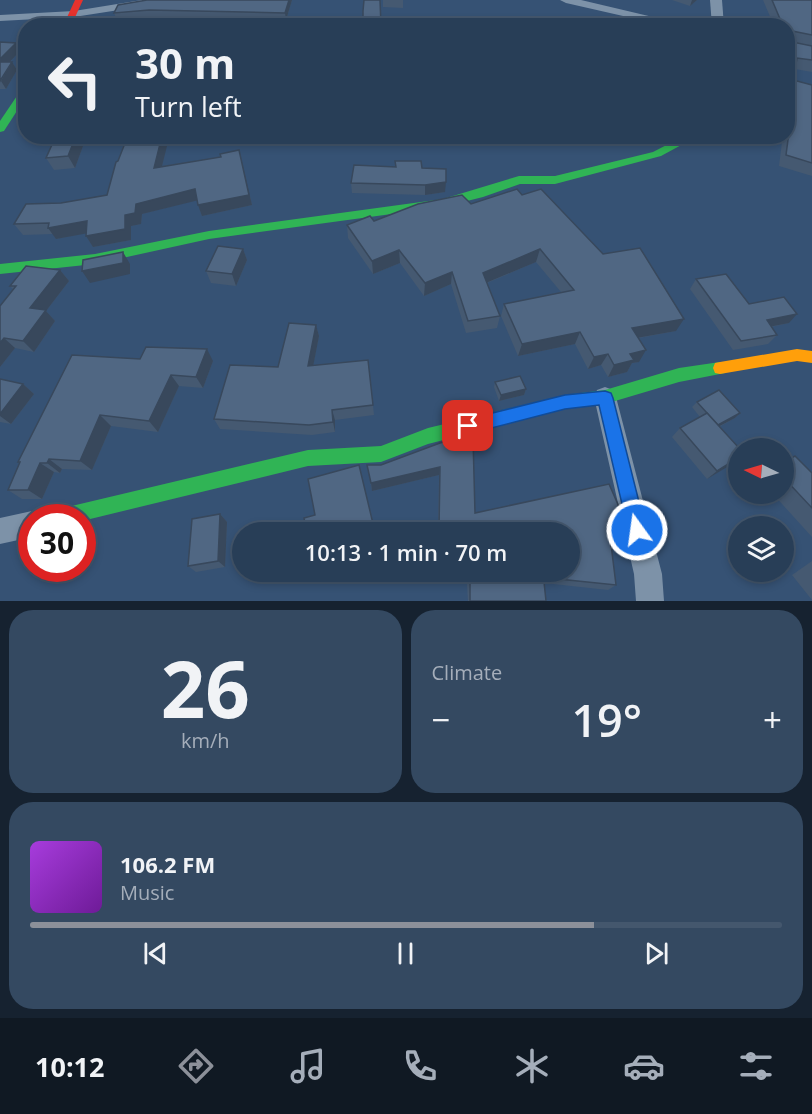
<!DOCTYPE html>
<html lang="en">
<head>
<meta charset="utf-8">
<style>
  :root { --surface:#283e57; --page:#344961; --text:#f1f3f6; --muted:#a5aeba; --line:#44576d; --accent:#8c9099 }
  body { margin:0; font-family:"Open Sans",sans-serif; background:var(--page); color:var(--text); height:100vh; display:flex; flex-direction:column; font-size:22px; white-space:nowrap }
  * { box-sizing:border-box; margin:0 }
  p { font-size:20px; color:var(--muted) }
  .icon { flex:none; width:33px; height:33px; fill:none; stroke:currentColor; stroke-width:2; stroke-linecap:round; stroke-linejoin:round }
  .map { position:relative; height:601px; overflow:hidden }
  .side { display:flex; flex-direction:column; gap:9px; padding:9px; background:#162230; flex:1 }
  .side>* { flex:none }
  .hud { position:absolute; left:18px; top:18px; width:777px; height:126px; border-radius:24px; box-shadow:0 3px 9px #0003,0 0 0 2px var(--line); background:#283e57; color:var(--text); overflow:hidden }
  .needle { width:39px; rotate:275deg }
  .tools { position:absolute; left:728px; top:438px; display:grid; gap:12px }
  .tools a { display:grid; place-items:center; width:66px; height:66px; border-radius:50%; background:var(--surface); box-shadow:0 3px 9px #0003,0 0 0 2px var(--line); font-size:30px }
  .speed { position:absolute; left:18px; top:504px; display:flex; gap:12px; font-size:30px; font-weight:700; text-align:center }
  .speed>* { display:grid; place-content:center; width:78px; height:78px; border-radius:50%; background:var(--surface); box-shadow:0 3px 9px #0003,0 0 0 2px var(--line); line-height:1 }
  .speed .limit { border:9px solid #d22; background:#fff; color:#111 }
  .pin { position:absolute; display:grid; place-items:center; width:51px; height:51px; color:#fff; margin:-26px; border-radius:12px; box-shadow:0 3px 9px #0006 }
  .me { position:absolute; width:66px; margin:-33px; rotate:346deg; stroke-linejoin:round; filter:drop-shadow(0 0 4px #0008) }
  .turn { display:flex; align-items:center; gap:21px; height:126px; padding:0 18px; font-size:27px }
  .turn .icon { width:78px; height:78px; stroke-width:2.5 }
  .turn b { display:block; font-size:42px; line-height:51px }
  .big { font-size:45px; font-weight:600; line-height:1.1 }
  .side .tile { flex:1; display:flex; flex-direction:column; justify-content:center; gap:9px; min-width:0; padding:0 21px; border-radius:24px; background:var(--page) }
  .side .dial { align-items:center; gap:0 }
  .dial b { font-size:78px; line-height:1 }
  .song { display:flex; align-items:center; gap:18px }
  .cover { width:72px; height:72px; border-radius:9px; background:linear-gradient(135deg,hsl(280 70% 55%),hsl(280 70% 35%)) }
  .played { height:6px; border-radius:3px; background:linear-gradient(90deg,var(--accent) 75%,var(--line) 75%) }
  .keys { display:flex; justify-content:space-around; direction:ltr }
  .heat { display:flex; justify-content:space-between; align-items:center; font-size:33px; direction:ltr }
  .side .tiles { flex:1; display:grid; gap:9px; grid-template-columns:1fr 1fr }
  .tile:last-child { grid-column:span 2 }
  .trip { position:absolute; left:232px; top:522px; width:348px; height:60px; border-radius:30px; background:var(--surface); box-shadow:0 3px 9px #0003,0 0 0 2px var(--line); font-weight:600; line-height:60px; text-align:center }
  .dock { display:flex; height:96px; justify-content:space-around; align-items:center; background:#101923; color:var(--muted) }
  .dock .icon { width:42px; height:42px }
  .dock .selected { color:var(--accent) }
  .dock b { font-size:27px; color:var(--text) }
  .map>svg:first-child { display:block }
</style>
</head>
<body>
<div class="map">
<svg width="812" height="601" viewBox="0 0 812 601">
  <rect width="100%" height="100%" fill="#365274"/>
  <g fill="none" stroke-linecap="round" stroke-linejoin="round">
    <g fill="#7d92a8" fill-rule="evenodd">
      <path d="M142,0H170L164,3L74,17L0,21V15L74,11Z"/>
      <path d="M560,0H581L691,26H667L566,3Z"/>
      <path d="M710,0H722L724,26H712Z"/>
      <path d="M605,387L613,390L616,397L662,574L664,601H636L634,574L594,397L597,390Z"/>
      <path d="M32,511L42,518H32V537L0,544V518Z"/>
    </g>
    <g fill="#30b455" fill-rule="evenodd">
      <path d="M26,86V97L4,131L0,132V121L23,87Z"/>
      <path d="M684,136H698L661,156L555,184H520L483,197L443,207L209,239L95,264L0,274V264L95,254L209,231L443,199L519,176H555L653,152Z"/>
      <path d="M720,362L725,363L727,368L725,373L720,374L679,382L605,404L565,409L428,444L381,462L308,466L82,521V518H50L53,512L59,509L308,450L381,446L428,428L565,395L605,390L679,368Z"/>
    </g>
    <path fill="#ff9f0a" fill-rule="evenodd" d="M797,349L812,351V363L797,361L720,374L715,373L713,368L715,363L720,362Z"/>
    <path fill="#e5322d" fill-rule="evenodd" d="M75,0H83L71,26H63Z"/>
  </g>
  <g fill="#455971">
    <path d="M292,0L286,20L152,18L117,20L114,13Z"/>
    <path d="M383,0H403V8L383,7Z"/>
    <path d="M672,0H697L690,6Z"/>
    <path d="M763,0H812V72L795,69L793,80L812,85V176L779,166L782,142L758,136H788V26H774Z"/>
    <path d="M0,42L16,43L20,51L10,62H12L17,70L6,89H0Z"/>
    <path d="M133,136H168L162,166L221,157L239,150L252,205L202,216L197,200L142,214L141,224L131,226V240L93,247L86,233L56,239L53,234L23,235L14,224L61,203L107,195L118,161Z"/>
    <path d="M83,146L75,168L54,170L46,158Z"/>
    <path d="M422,168L445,192L425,195L352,193L351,183Z"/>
    <path d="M522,195L676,331L639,338V362L632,363L627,372L608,377L601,365L588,369L575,344L518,356L501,316L504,304L561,292L536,262L487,283L500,316L497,328L466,333L451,284L424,296L400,263L373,274L348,238L347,225Z"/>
    <path d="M243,249L247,260L236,286L211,283L206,271Z"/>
    <path d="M60,270L69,281L46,311L55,321L34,352L15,348L0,367V306L13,289L10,286Z"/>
    <path d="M696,279L749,304L789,323L771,327L777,335L768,344L733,350L690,289Z"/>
    <path d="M316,325L319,336L313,366L368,360L374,415L335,420V432L312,435L220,429L214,419L278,367Z"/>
    <path d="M140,359L213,361L203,388L179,386L158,432L111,426L92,470L62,469L60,473L54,472L42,499H22L8,490L20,463L18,462Z"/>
    <path d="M0,379L23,384L34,394L11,424L0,422Z"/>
    <path d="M495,382L526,389L524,395L499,401L494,387Z"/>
    <path d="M697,402L740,413L735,418L719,427L738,448V459L707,479L672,437L680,428L700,417L692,407Z"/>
    <path d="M440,443L475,513L623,516L616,524L608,525L616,585L608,590L544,583L546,601H468L467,584L470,579L534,582V572H570V532L438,529L439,475L372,491L367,465H381Z"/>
    <path d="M783,463L812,473V537L773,494H783Z"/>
    <path d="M220,514L227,522L225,567L196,572L188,566Z"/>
    <path d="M812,561V600L792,575Z"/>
  </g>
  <g fill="#38485c">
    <path d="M289,0H292L286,20L285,13Z"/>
    <path d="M692,0H697L690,6Z"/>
    <path d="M16,43L20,51L2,70L0,66V59Z"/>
    <path d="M12,62L17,70L6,89L1,81Z"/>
    <path d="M76,136H78L83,146L75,168L68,156Z"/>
    <path d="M162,136H168L169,138L159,178L154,168Z"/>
    <path d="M239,150L252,205L202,216L198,205Z"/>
    <path d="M446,182L445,192L425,195V185Z"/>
    <path d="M195,189L199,200L142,214L141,224L131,226V240L93,247L86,236L125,215L136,204Z"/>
    <path d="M87,221L94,232L56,239L48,228Z"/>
    <path d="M243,249L247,260L236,286L232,274Z"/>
    <path d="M540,249L536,262L481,285L483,273Z"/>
    <path d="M399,250L400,263L373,274L372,261Z"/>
    <path d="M123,252L130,264V274L90,283L82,271Z"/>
    <path d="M60,270L69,281L46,311L55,321L34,352L23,341L30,308Z"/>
    <path d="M452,272L451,284L424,296L425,283Z"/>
    <path d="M797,314L789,323L758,329L767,320Z"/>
    <path d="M684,319L676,331L625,340L632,328Z"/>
    <path d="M316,325L319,336L311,377L308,366Z"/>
    <path d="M580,332L575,344L518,356L522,344Z"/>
    <path d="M4,338L15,348L0,367V343Z"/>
    <path d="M207,349L213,361L203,388L196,377Z"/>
    <path d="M646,350L639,362L632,363L627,372L608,377L614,365L630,354Z"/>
    <path d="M608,354L601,365L588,369L594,357Z"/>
    <path d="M171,375L179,386L158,432L149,421Z"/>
    <path d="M23,384L34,394L11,424L0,416V414Z"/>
    <path d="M526,389L524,395L499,401L501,395Z"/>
    <path d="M332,410L335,420V432L333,422Z"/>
    <path d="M740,413L735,418L712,430L717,426Z"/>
    <path d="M100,415L111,426L92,470L80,461Z"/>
    <path d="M738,458V459L734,463L707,479L717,471Z"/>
    <path d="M49,459L62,469L60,473L47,463Z"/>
    <path d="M40,463L54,472L42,499L28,490Z"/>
    <path d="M440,467L439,475L372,491L371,483Z"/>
    <path d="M220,514L227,522L225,567L218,561Z"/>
  </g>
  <g fill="#506783" stroke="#38485c" stroke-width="1.5">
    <path d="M147,0H289L285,13L149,10L114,13L118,5Z"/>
    <path d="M364,0H380L381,26H363V11Z"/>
    <path d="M772,0H812V35L792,31V42L812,46V60L797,58L793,80L812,85V163L786,155L789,132L788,131V48L793,49L788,36V26H783Z"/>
    <path d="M0,42L16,43L0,59Z"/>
    <path d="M0,62H12L0,81Z"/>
    <path d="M56,136H76L68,156L46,158Z"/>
    <path d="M133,136H162L154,168L221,157L220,154L239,150L249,195L198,205L195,189L136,204L135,213L125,215V229L86,236L87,221L48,228L49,223L14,224L26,204L61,203L107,195L116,162L118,161L127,138Z"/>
    <path d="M395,161H421L422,168L446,169V182L425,185L351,183L354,165L396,167Z"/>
    <path d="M517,189L522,195L541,189L603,254L640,248L684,319L632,328L646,350L630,354L634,360L614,365L608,354L594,357L580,332L522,344L504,304L574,290L540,249L483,273L500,316L468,321L452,272L425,283L399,250L372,261L347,225L370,216L374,221L418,204L462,195L471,204Z"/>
    <path d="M218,246L243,249L232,274L206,271Z"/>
    <path d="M123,252V263L82,271L83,260Z"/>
    <path d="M26,266L60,270L30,308L46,310L23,341L4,338L0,343V306L16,286H10Z"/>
    <path d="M726,274L749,304L784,297L797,314L767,320L777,335L741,341L696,279Z"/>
    <path d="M289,323L316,325L308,366L368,360L373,405L332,410L333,422L309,425L214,419L230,365L278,367Z"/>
    <path d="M146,347L207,349L196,377L171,375L149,421L100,415L80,461L49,459L47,463H40L28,490H8L20,462H18L72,355L140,359Z"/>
    <path d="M520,376L526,389L501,395L495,382Z"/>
    <path d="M0,379L23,384L0,414Z"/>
    <path d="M719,390L740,413L718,425L697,402Z"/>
    <path d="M707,413L739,448H738V458L717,471L680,428Z"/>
    <path d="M461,437L473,438L475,513L609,484L623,516L608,520L616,585L539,577V572H570V532H425L439,529L440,467L371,483L367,465H381L440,443Z"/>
    <path d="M795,456L812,473V508L783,477V463Z"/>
    <path d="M359,465L375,532H307L304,518L315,515L308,479Z"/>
    <path d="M220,514L218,561L188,566L192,519Z"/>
    <path d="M470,579L544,582L546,601H470Z"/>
  </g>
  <path fill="#1a73e8" stroke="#114b97" stroke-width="1.5" d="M605,391L611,393L613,398L646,530L644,536L637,539L631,536L628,530L599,405L565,409L468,434L462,431L460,426L462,421L468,419L565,395Z"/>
</svg>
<div class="tools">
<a><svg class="needle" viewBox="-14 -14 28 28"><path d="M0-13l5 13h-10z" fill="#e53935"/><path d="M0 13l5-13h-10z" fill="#a5aeba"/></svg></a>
<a><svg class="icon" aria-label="layers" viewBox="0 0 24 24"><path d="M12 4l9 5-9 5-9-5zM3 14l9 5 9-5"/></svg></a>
</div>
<div class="speed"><div class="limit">30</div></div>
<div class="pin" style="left:468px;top:426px;background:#d93025"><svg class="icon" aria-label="arrive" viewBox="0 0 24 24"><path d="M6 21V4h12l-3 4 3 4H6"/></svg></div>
<svg class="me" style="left:637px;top:530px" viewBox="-20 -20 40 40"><circle r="17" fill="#1a73e8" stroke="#fff" stroke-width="3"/><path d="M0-11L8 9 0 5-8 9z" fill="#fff"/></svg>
<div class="trip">10:13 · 1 min · 70 m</div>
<div class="hud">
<div class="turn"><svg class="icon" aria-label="left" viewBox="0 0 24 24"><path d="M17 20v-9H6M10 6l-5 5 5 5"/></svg><div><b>30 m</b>Turn left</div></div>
</div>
</div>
<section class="side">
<div class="tiles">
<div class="tile dial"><b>26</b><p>km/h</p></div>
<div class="tile"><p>Climate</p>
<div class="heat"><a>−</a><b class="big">19°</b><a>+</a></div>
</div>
<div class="tile">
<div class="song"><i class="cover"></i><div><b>106.2 FM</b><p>Music</p></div></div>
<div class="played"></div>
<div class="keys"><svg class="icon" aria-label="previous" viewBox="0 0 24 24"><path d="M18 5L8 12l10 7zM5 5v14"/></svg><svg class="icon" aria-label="pause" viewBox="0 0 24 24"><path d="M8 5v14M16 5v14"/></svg><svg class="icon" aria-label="next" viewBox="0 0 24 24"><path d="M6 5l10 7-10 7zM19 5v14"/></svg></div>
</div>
</div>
</section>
<nav class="dock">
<b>10:12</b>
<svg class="icon selected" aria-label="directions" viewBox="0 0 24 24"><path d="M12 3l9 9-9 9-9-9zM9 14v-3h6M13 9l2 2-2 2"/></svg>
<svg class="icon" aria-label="music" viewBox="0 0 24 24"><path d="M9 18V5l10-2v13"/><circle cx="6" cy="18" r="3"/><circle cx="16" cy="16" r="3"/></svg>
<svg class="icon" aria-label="phone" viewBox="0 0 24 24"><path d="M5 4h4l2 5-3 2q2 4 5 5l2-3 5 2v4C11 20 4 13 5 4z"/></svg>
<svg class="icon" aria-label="climate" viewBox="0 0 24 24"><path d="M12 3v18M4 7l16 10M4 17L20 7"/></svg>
<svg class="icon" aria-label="car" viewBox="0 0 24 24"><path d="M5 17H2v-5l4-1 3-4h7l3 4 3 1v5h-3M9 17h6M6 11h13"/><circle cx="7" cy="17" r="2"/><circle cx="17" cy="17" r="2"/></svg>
<svg class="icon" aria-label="filters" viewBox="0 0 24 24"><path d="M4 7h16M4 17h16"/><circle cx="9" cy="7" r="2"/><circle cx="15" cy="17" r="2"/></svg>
</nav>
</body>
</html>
